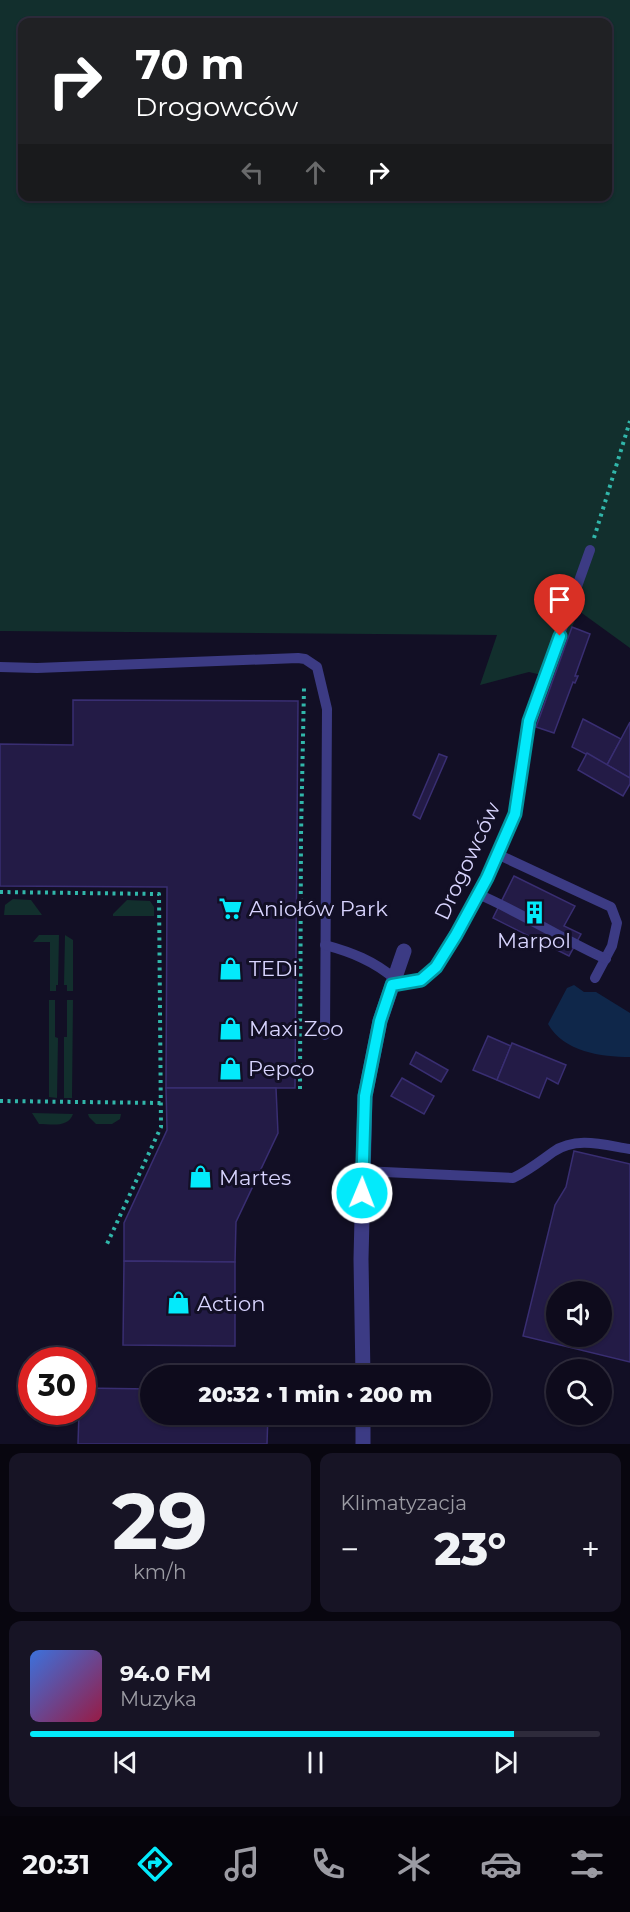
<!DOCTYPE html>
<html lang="pl">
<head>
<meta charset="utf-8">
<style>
  :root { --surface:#0e0b1c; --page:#171425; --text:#f1f3f6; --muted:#9b9ba3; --line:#2e2b3b; --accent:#03eafb }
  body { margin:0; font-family:Montserrat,sans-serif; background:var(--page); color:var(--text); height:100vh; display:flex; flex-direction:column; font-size:22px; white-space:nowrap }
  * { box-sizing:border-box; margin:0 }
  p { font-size:20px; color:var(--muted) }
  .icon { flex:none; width:33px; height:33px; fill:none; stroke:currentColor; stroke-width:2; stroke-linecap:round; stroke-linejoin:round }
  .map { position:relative; height:1444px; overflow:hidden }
  .drawer { display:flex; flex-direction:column; gap:9px; padding:9px; background:#08060f; flex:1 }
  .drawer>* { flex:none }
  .hud { position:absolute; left:18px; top:18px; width:594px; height:183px; border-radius:12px; box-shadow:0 2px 4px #0004,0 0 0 2px var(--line); background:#202124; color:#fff; overflow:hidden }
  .fabs { position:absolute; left:546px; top:1281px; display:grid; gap:12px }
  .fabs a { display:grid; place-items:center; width:66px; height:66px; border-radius:50%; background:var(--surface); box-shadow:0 2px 4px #0004,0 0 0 2px var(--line); font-size:30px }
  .speed { position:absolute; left:18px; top:1347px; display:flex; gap:12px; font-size:30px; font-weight:700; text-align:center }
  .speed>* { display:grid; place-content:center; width:78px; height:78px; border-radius:50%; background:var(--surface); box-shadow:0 2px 4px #0004,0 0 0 2px var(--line); line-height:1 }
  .speed .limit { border:9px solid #d22; background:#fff; color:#111 }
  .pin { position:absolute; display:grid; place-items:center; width:51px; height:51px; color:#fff; margin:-62px -26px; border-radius:50% 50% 50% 0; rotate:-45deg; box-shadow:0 0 6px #0007 }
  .pin .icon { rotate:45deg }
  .me { position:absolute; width:66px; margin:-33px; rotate:1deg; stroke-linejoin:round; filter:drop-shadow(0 0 4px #0008) }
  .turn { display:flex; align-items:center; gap:21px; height:126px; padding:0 18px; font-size:27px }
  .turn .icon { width:78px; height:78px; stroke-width:2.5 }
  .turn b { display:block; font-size:42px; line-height:51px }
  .lanes { display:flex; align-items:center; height:57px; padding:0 18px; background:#0003; justify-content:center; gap:30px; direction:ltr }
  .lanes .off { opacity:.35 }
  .big { font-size:45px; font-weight:800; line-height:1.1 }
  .drawer .widget { flex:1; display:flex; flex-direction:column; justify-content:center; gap:9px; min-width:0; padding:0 21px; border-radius:12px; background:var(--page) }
  .drawer .dial { align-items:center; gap:0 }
  .dial b { font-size:78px; line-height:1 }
  .song { display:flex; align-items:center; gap:18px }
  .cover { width:72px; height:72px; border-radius:9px; background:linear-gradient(135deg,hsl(220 70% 55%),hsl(340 70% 35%)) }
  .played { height:6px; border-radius:3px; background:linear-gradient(90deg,var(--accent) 85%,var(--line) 85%) }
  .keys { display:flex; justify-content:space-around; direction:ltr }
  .heat { display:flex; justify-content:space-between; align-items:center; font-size:33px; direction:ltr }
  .drawer .tiles { flex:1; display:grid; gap:9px; grid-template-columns:1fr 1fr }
  .widget:last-child { grid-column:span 2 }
  .trip { position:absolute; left:140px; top:1365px; width:351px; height:60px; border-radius:30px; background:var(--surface); box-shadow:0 2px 4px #0004,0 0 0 2px var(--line); font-weight:800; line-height:60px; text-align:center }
  .tabs { display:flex; height:96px; justify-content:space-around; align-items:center; background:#06040b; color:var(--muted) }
  .tabs .icon { width:42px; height:42px }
  .tabs .on { color:var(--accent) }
  .tabs b { font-size:27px; color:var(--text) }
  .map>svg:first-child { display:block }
</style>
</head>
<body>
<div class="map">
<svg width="630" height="1444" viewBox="0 0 630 1444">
  <rect width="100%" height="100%" fill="#120f25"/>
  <g fill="#122f2d" fill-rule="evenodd">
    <path d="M0,0H630V648L579,611L550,677L529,672L480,685L497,635L0,631ZM22,22H608V196H22Z"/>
    <path d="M13,899L31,900L42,915H4L5,905Z"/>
    <path d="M127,900L150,901L154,907V916H113V914Z"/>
    <path d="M39,935H59L58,985H56V991H50V942H33Z"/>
    <path d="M65,935L73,940V991H67V985H64Z"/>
    <path d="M49,1000H55V1037L58,1038L57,1098L49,1097Z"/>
    <path d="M67,1000H73L72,1098H64V1037H67Z"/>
    <path d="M32,1113L73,1114C68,1128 52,1124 39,1124Z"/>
    <path d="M88,1114H121L120,1119L112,1124H96L89,1117Z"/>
  </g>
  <path fill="#0f274a" d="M574,985L584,992H596L630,1013V1057C601,1057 564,1052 548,1024L567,988Z"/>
  <g fill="#231b46" stroke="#392e72" stroke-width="1.5" fill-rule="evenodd">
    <path d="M572,627L590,634L575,676H578L575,683L573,682L554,733L536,727Z"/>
    <path d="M73,700L298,701L295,1088H166L167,887L0,886V744L73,745Z"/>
    <path d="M583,719L621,739L607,765L572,747Z"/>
    <path d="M630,722V778L607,765Z"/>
    <path d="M587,753L630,778V784L623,796L578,770Z"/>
    <path d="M439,754L447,757L420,819L413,815Z"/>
    <path d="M514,876L575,906L564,926L581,934L569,956L493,918Z"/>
    <path d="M488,1036L511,1046L497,1080L473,1070Z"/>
    <path d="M512,1043L566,1065L558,1084L547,1078L539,1098L497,1080Z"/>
    <path d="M416,1052L448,1070L441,1082L410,1064Z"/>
    <path d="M402,1078L434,1096L424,1114L391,1096Z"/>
    <path d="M166,1088H276L278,1133L236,1222L235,1262L124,1261V1223L167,1130Z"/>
    <path d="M574,1151L630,1164V1362L523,1336L555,1205L566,1187ZM556,1292H602V1336H556Z"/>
    <path d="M124,1261L235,1262V1346L123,1345Z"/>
    <path d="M82,1388L150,1389V1414H268L267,1444H78L79,1412H82Z"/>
  </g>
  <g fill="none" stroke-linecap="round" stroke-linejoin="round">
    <g stroke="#31b6aa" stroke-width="4" stroke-dasharray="3 4.5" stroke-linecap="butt">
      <path d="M594,538L630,421"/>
      <path d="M0,892L159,894L161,1127L107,1244"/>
      <path d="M300,1089L301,835L304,688"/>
      <path d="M0,1101L161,1103"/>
    </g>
    <g stroke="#3c3b84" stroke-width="10">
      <path d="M0,667L37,668L298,658L305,659L317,667L327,709L325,1035"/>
      <path d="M497,854L611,907L617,923L612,946L595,978"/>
      <path d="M478,894C522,913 562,939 606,959"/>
      <path d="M325,945C351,952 374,961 395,979"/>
      <path d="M392,985L421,980L436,967L457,935L487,878L515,814L529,721L590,550"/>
      <path d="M362,1171L513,1178C528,1171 539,1162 553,1152C576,1136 604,1145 630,1149"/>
    </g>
    <g stroke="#3c3b84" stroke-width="15">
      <path d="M363,1376L361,1259L365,1096L380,1021L404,951"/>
      <path d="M363,1414V1444"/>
    </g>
  </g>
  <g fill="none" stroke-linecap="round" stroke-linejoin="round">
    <defs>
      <path id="route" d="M362,1193L365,1096L380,1021L392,985L421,980L436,967L456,935L487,878L515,814L529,721L560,636"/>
    </defs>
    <use href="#route" stroke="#0298a3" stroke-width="15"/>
    <use href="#route" stroke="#03eafb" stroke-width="10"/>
  </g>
  <defs>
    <symbol id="supermarket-bare" viewBox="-9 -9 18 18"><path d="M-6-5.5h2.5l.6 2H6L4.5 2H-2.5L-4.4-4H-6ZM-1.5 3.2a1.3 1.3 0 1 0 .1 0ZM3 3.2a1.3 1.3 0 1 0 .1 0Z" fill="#03eafb" stroke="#120f25" stroke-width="2.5" paint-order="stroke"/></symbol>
    <symbol id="building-bare" viewBox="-9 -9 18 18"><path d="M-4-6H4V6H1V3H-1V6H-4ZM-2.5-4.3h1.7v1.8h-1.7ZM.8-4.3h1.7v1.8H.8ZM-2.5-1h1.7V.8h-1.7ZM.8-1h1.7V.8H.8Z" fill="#03eafb" stroke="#120f25" stroke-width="2.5" paint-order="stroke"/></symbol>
    <symbol id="shop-bare" viewBox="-9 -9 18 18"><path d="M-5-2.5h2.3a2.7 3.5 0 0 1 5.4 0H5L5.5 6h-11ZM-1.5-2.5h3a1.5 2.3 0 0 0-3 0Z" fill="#03eafb" stroke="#120f25" stroke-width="2.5" paint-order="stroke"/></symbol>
  </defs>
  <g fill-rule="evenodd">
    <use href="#supermarket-bare" x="214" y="892" width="33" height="33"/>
    <use href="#building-bare" x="518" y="896" width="33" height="33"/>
    <use href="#shop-bare" x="214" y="952" width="33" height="33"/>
    <use href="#shop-bare" x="214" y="1012" width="33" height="33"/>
    <use href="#shop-bare" x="214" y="1052" width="33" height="33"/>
    <use href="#shop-bare" x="184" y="1160" width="33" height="33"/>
    <use href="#shop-bare" x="162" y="1286" width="33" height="33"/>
  </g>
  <g text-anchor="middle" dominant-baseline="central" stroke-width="6" stroke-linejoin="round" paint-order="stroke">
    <g font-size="21" fill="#d8d4fe" stroke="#120f25">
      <text transform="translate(467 861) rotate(-65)">Drogowców</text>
    </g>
    <g font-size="21" fill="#d8d4fe" stroke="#120f25" text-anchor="start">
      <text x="249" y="908">Aniołów Park</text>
      <text x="534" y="940" text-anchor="middle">Marpol</text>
      <text x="249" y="968">TEDi</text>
      <text x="249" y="1028">Maxi Zoo</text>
      <text x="248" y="1068">Pepco</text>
      <text x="219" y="1177">Martes</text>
      <text x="197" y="1303">Action</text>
    </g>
  </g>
</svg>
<div class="fabs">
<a><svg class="icon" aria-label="sound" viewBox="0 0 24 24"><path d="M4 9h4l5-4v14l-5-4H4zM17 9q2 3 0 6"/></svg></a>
<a><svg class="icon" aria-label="search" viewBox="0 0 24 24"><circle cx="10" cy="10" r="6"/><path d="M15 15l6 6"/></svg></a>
</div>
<div class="speed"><div class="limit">30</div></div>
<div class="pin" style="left:560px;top:636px;background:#d93025"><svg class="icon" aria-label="arrive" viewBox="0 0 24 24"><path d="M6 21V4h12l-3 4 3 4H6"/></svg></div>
<svg class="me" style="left:362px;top:1193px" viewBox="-20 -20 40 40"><circle r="17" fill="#03eafb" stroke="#fff" stroke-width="3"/><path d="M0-11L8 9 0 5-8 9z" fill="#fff"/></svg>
<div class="trip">20:32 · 1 min · 200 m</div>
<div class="hud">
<div class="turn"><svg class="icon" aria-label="right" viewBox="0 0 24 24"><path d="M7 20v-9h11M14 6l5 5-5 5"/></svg><div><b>70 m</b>Drogowców</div></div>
<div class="lanes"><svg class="icon off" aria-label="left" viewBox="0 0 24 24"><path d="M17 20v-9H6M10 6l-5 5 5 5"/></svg><svg class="icon off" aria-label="ahead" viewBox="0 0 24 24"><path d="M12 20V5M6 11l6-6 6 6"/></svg><svg class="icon" aria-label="right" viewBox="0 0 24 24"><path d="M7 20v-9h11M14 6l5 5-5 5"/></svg></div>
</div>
</div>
<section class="drawer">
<div class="tiles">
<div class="widget dial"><b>29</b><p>km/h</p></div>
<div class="widget"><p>Klimatyzacja</p>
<div class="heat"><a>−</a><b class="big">23°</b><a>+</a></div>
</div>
<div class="widget">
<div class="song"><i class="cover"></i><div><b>94.0 FM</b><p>Muzyka</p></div></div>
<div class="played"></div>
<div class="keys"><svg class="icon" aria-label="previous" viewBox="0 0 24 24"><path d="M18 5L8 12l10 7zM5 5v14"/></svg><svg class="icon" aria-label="pause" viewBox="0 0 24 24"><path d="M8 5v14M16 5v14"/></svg><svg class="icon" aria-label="next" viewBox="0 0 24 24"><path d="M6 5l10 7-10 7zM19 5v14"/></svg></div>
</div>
</div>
</section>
<nav class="tabs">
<b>20:31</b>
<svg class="icon on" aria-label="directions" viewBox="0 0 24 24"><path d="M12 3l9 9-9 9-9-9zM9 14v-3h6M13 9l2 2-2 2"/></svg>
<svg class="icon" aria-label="music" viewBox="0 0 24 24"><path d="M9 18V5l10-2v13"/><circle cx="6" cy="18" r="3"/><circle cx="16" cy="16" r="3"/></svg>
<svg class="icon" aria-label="phone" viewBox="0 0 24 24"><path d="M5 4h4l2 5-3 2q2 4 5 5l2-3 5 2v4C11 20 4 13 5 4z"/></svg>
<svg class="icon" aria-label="climate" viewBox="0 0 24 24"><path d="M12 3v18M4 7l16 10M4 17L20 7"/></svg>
<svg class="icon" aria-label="car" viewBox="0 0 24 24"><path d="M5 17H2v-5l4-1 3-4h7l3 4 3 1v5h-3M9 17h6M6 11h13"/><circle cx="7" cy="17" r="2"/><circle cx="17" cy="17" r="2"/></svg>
<svg class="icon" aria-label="filters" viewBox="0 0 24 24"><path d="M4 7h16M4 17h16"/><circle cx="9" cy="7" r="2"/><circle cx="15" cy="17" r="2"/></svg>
</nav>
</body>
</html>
